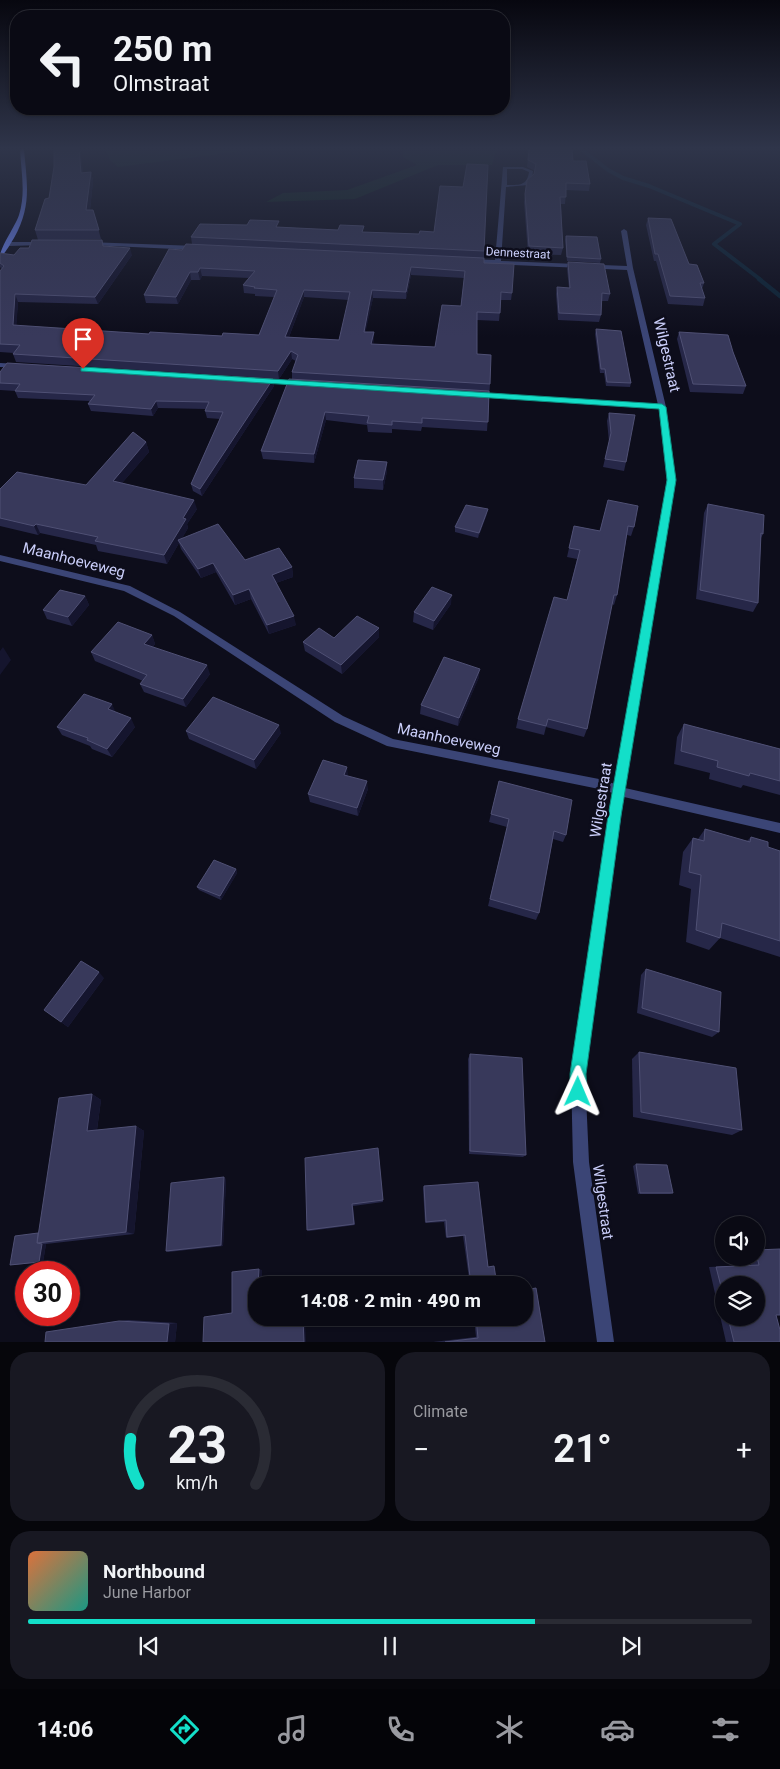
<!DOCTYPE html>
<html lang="en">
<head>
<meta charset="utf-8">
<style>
  :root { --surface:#0a0a14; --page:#181822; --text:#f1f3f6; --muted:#999aa0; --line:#2a2b34; --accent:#13dfc9 }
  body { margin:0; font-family:Roboto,sans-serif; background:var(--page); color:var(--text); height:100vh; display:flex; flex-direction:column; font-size:19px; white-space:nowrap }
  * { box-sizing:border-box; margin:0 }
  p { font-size:16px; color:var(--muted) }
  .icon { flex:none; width:28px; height:28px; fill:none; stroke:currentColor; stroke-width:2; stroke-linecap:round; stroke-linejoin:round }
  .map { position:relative; height:1342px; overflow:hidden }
  .panel { display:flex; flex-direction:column; gap:10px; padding:10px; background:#06060b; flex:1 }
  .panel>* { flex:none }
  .top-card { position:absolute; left:10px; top:10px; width:500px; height:105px; border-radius:20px; box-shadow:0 1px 4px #0004,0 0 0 1px var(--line); background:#0a0a14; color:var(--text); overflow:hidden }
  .controls { position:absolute; left:715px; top:1216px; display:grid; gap:10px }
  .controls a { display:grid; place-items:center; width:50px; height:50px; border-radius:50%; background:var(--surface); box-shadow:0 1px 4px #0004,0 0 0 1px var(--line); font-size:25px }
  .speed { position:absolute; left:15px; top:1261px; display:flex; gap:10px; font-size:25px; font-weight:700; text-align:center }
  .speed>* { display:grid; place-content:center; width:65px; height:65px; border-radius:50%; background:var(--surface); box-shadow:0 1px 4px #0004,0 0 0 1px var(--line); line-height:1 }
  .speed .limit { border:8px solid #d22; background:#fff; color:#111 }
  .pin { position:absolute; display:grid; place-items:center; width:42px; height:42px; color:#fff; margin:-51px -21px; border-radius:50% 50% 50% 0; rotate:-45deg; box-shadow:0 0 5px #0007 }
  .pin .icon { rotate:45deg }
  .me { position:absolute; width:55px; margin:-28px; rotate:1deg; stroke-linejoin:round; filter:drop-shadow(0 0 4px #0008) }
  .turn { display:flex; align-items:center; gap:18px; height:105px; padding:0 20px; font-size:22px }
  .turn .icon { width:65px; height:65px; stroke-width:2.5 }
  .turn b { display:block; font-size:35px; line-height:42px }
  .big { font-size:38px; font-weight:700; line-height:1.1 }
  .panel .tile { flex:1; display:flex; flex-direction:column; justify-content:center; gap:8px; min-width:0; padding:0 18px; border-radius:20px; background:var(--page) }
  .panel .dial { align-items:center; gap:0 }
  .dial svg { height:130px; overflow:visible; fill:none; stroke:var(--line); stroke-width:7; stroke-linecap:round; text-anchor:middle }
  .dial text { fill:var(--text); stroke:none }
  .song { display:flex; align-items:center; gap:15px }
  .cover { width:60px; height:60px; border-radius:8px; background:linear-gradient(135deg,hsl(20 70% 55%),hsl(170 70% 35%)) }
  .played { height:5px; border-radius:2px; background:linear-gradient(90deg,var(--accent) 70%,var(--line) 70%) }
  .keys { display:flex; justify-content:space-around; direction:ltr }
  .heat { display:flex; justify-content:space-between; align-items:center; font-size:28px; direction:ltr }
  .panel .tiles { flex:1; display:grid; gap:10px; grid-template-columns:1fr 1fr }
  .tile:last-child { grid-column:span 2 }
  .trip { position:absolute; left:248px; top:1276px; width:285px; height:50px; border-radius:20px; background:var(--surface); box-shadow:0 1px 4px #0004,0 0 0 1px var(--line); font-weight:700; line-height:50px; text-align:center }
  .dock { display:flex; height:80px; justify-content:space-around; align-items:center; background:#040408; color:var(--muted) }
  .dock .icon { width:35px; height:35px }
  .dock .current { color:var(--accent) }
  .dock b { font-size:22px; color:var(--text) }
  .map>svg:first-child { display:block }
</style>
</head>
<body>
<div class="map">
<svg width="780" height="1342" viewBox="0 0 780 1342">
  <rect width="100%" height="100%" fill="#0d0d1b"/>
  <g fill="#10241f">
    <path d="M105,149H257L118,167L110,160Z"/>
    <path d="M403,149H497L492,165H438L355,199L266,202L283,193L347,190L417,165L403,157Z"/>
  </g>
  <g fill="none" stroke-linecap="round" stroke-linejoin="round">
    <path stroke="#0c2335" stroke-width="4" d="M581,149L608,170L623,178L649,186L740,224L714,244L761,280"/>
    <path stroke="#0c2335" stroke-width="4.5" d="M759,279L780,296"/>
    <g fill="#3b4576" fill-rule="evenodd">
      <path d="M503,167H523L533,171L532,180L528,185L506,187L501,261L627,266L621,231L624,229L627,231L633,268L666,407L675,480L625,788L780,823V833L624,797L585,1074L589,1162L614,1342H597L573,1162L571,1074L613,793L599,789L387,746L335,722L174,616L124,591L0,561V555L130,586L180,612L343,716L393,739L599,779L615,784L667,480L659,409L476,396L472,394L476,392L658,405L627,270L471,263L468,261L471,259L495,260ZM507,169H522L529,172C527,186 519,185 507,185Z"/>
      <path d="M42,242L45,244L44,245L8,246L5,244L8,242Z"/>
      <path d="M87,242L197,246L200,248L197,250L89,245L87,244Z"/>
      <path d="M0,363L18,364L21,366L18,368L0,367Z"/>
      <path d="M259,378L300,381L303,383L300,385L257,381L256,380Z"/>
    </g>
    <path fill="#6a83f3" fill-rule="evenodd" d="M20,149H24C27,184 32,206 14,238C10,244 6,253 0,257C0,247 15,227 19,215C26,193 21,171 20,149Z"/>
  </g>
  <g fill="#262748" fill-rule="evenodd">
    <path d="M80,149L83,173L91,172L93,181L90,210H93L101,239L38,240L35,230L49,198Z"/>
    <path d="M529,149L573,161L590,184L589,191L566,190L565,204H561L563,248L561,255L528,254L524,202L527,180L534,174L535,171L527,167Z"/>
    <path d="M648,218L689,264L704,283L702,289L705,298L703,306L668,304L656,261H654L646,225Z"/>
    <path d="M280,227L364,232L484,251V263L512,293L511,300H501L499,321L477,320V354L490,384L487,431L422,427L421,431L392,429V433L368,432L367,425L326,420L314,463L263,459L261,451L292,379V372L296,361L292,359L279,379L16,362L13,354L14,353L0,352V271L2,269L0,267V253L14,255L103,246L132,255L98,304L18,302L16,326L149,334L222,336L259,335L274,297L255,296V294L244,293L243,285L249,278L202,276L200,280H191L178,304L146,303L144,295L182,250L192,244L191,237ZM411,275L464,278L461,306L435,347L373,344L374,332H365L373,298L406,299ZM304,297L349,300L339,340L289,337Z"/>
    <path d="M566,236L601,259L600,263L567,261L565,240Z"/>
    <path d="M568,262L610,294L608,301H601V315L599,322L558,320L556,294L557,287L569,288L567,269Z"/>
    <path d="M596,329L631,383L630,387L606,386L604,373H600L595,334Z"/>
    <path d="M679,332L733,352L746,386L743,394L690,392L677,339Z"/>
    <path d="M0,372L273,379L274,386L202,496L193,491L191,484L220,419L207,418L205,411L206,409L158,408L153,416L91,411L88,404L90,401L18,398L15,391L0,390Z"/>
    <path d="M609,413L626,462L624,471L603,467L609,442L607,421Z"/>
    <path d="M146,442L149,452L122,483L197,509L187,524L188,528L182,538L245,560L292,567L293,577L276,583L296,625L269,634L251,599L235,605L216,572L201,578L181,549L179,543L167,564L98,551L96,545L40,533L38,535L0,526V489L86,485Z"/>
    <path d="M387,462V471L383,490L354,488V478Z"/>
    <path d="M608,500L634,527L631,536L627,535L617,595L614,605L612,604L587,729L584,737L546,727L544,735L516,728L518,719L567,600L577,559L567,557L574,526L600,531Z"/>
    <path d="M708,504L763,534L761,538L758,603L753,612L696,599L704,513Z"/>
    <path d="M487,514L478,538L455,532V527Z"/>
    <path d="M85,596L89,605L72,626L47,619L43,610Z"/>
    <path d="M451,604L433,630L413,622L414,612Z"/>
    <path d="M152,635L155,644L153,647L210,674L186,707L144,692L140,684L143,681L95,661L91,652Z"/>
    <path d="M379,637L342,674L305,651L303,642L334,638Z"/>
    <path d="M479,677L458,726L420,714L421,705Z"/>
    <path d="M115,712L135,727L112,757L92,749L90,746L62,735L57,727Z"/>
    <path d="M684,724L780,749V795L743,785L741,788L709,779L710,773L674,764L677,737Z"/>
    <path d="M186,731L281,733L256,769L189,739Z"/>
    <path d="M348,775L347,776L368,789L358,816L310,802L308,794Z"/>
    <path d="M499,781L566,835L563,842L553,839L539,913L536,920L488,906L507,827L489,822Z"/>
    <path d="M705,829L747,841L751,837L768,847L780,851V957L720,938L709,950L686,942L691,889L679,885L683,852L693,838L698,839Z"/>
    <path d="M236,869L237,873L221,900L199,890L197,887Z"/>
    <path d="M646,969L719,1032L712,1037L637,1013L641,975Z"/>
    <path d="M104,978L68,1027L44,1010Z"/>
    <path d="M639,1052L742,1130L732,1135L633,1117L632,1059Z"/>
    <path d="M470,1054L526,1155L523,1157L469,1154L468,1059Z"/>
    <path d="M92,1094L101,1100L97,1130L136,1126L144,1131L134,1234L46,1244L43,1262L14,1265H10L38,1233Z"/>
    <path d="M378,1148L383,1202L353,1206L355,1225L309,1231L307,1230Z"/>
    <path d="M636,1164L673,1193L670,1194H638L633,1166Z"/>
    <path d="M226,1179L223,1246L168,1252L166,1251Z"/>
    <path d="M478,1182L488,1267L497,1285H470L463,1236L446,1238L444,1222L425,1223L423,1188L424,1186Z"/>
    <path d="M756,1250L776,1315L780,1342H726L709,1267L751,1265L749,1258H756ZM724,1285L756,1318H724Z"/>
    <path d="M536,1288L545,1342H433L476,1337L474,1318H524V1290Z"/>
    <path d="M128,1320L177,1323L175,1342H45L119,1321Z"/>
  </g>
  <g fill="#15152e">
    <path d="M79,149H80L84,182L81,173Z"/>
    <path d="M91,172L93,181L89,219L86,210Z"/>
    <path d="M130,248L132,255L98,304L95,297Z"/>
    <path d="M411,267V275L406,299V292Z"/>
    <path d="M200,268L202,276L200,280L198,272Z"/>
    <path d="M190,272L191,280L178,304L176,297Z"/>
    <path d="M304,290V297L286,345L285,337Z"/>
    <path d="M372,290L373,298L364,340V332Z"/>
    <path d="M15,294L18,302L16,333L13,325Z"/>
    <path d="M374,332V340L372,352L371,344Z"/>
    <path d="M291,351L292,359L279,379L278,371Z"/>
    <path d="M273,379L274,386L202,496L200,489Z"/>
    <path d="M156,401L158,408L153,416L151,409Z"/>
    <path d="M325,412L326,420L314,463V454Z"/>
    <path d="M146,442L149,452L116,490L113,481Z"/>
    <path d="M387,462V471L383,490V480Z"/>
    <path d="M194,500L197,509L187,524L188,528L180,542L178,540L179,543L167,564L164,555L183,518Z"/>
    <path d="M488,509L487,514L478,538L479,533Z"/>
    <path d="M36,524L40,533L38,535L34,526Z"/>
    <path d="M213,563L216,572L201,578L198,569Z"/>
    <path d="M292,567L293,577L273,584L272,575Z"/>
    <path d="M249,589L251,599L235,605L233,595Z"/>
    <path d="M452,595L451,604L433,630L434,621Z"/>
    <path d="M85,596L89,605L72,626L68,617Z"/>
    <path d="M294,616L296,625L269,634L267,625Z"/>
    <path d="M379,628V637L342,674L341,665Z"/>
    <path d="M152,635L155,644L148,653L144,644Z"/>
    <path d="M3,647L11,660L0,675V651Z"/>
    <path d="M207,665L210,674L186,707L183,699Z"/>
    <path d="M480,669L479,677L458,726L459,718Z"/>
    <path d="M112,704L116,713L108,709Z"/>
    <path d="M131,718L135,727L112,757L107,749Z"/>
    <path d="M279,725L281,733L256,769L254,760Z"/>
    <path d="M347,767L348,775L344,783V775Z"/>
    <path d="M367,781L368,789L358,816L357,808Z"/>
    <path d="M236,869L237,873L221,900L220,896Z"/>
    <path d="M99,972L104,978L68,1027L61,1022Z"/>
    <path d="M92,1094L101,1100L96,1136L87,1131Z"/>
    <path d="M136,1126L144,1131L134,1234L126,1232Z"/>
    <path d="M224,1177L226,1179L223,1246L221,1245Z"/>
    <path d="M42,1244H46L43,1262H39Z"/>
    <path d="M259,1269L262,1270V1285H258Z"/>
    <path d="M303,1318H305L306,1342H304Z"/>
    <path d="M177,1323L175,1342H167L169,1324Z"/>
  </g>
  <g fill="#38395b" stroke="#4f5074" fill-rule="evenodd">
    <path d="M54,149H79L81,173L91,172L86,210H93L99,230H35L45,199L49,198L54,167Z"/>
    <path d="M529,149H572L573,161H586L590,184L566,183V197H560L563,248L529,246L525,194L527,180L534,174L536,164L528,160Z"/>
    <path d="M467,164L488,165L484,251L191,237L200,224L247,225L250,220L279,221L276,227L338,230L340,225L364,226L362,232L419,234L420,231L434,232L440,186L463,187Z"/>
    <path d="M648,218L671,219L689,264L697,265L704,283H700L705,298L670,296L658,254H655Z"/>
    <path d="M566,236L597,237L601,259L567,257Z"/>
    <path d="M32,240H102L103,246L130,248L95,297L15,294L13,325L149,334L150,332L222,336L223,333L259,335L277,290L254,288L255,287L243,285L255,271L200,268L198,272H190L176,297L144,295L169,249L182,250L186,244L484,258V263L514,264L512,293L501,292L500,313L477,312V354L491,355L490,384L292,372L298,355L291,351L278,371L13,354L20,345L0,344V271L4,266L0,263V253L14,255L20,248H29ZM411,267L465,271L461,306L442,305L435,347L371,344L374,332H364L372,290L406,292ZM304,290L350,292L339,340L285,337Z"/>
    <path d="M568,262L604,264L610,294L602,293L601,315L559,313L557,287L570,288Z"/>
    <path d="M596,329L621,331L631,383L607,382L605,369H601Z"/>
    <path d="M679,332L728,335L733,352L746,386L693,384Z"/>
    <path d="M7,363L273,379L200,489L191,484L223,412L205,411L209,402L156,401L151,409L88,404L95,395L15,391L20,384L0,383V372Z"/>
    <path d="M289,379L489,391L488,422L422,418V423L392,421V425L367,423L369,416L325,412L314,454L261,451Z"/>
    <path d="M609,413L635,415L626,462L605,459L611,433Z"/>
    <path d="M133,432L146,442L113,481L194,500L183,518L186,519L164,555L95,541L98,537L36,524L34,526L0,518V489L17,472L86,485Z"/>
    <path d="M358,460L387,462L383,480L354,478Z"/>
    <path d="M608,500L638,506L634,527L628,526L617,595H614L587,729L548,719L546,726L518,719L554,597L567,600L580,550L569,548L574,526L600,531Z"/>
    <path d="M708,504L764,515L763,534L761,533L758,603L700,590Z"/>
    <path d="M466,505L488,509L479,533L455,527Z"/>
    <path d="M218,524L245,560L279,548L292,567L272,575L294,616L267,625L249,589L233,595L213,563L198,569L178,540Z"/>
    <path d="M432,587L452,595L434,621L414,612Z"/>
    <path d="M60,590L85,596L68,617L43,610Z"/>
    <path d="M357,616L379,628L341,665L303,642L319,628L334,638Z"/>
    <path d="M118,622L152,635L144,644L207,665L183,699L140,684L147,675L91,652Z"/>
    <path d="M444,657L480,669L459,718L421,705Z"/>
    <path d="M84,694L112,704L108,709L131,718L107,749L87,740L88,738L57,727Z"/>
    <path d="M213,697L279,725L254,760L186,731Z"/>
    <path d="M684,724L780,749V781L750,773L749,776L717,767L718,761L681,751Z"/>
    <path d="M323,760L347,767L344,775L367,781L357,808L308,794Z"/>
    <path d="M499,781L572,800L566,835L554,831L539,913L490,899L509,819L491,814Z"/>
    <path d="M705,829L750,842L751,837L768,842V847L780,851V941L722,923L720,938L696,930L701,875L689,872L693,838L704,841Z"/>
    <path d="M214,860L236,869L220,896L197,887Z"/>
    <path d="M81,961L99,972L61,1022L44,1010Z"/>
    <path d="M646,969L721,992L719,1032L642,1008Z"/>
    <path d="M639,1052L736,1068L742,1130L641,1112Z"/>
    <path d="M470,1054L522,1058L526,1155L470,1151Z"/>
    <path d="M92,1094L87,1131L136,1126L126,1232L37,1243L59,1098Z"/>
    <path d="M378,1148L383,1200L352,1204L354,1224L307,1230L305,1158Z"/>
    <path d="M636,1164L667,1165L673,1193H640Z"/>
    <path d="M224,1177L221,1245L166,1251L171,1183Z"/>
    <path d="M478,1182L488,1267L494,1266L497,1285H471L465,1235L447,1237L446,1220L426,1222L424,1186Z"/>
    <path d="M38,1233L37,1243L42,1244L39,1262L10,1265L15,1236Z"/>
    <path d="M780,1249V1315H776L780,1330V1342H734L728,1318H756V1285H724V1298L716,1267L759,1265L756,1253V1250Z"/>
    <path d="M259,1269L258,1285H256V1318H303L304,1342H203L204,1317L232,1313V1272Z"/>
    <path d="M536,1288L545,1342H445L478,1338L476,1318H524V1290Z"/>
    <path d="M119,1321L169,1324L167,1342H45L46,1332Z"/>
  </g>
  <linearGradient id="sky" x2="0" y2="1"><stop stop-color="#07070f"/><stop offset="0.44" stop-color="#2f354a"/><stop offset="1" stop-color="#2f354a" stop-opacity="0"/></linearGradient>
  <rect width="780" height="337" fill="url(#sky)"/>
  <path fill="#13dfc9" stroke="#0c9183" d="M83,367L662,404L666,407L676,480L621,816L586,1074L587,1092L584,1097L578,1100L573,1097L570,1092V1074L608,816L667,480L659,409L81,371V368Z"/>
  <g text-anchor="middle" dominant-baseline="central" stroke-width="5" stroke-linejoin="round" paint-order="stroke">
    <g font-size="12" fill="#cbcffb" stroke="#0d0d1b">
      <text transform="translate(518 253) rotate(3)">Dennestraat</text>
    </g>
    <g font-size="15" fill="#cbcffb" stroke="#0d0d1b">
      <text transform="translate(667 355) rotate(77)">Wilgestraat</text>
      <text transform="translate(74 560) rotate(14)">Maanhoeveweg</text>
      <text transform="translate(449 739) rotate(12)">Maanhoeveweg</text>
      <text transform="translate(601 800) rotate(-81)">Wilgestraat</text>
      <text transform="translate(603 1202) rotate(82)">Wilgestraat</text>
    </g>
  </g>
</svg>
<div class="controls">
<a><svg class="icon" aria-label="sound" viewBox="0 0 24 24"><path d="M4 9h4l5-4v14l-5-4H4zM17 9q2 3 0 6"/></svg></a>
<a><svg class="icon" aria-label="layers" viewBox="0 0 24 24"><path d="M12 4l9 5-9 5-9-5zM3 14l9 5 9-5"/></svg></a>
</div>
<div class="speed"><div class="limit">30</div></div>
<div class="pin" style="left:83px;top:369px;background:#d93025"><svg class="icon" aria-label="arrive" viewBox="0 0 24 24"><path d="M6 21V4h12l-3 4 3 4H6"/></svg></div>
<svg class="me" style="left:578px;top:1092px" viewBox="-20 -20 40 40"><path d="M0-17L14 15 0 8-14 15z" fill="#13dfc9" stroke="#fff" stroke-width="4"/></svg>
<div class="trip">14:08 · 2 min · 490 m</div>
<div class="top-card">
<div class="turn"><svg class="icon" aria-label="left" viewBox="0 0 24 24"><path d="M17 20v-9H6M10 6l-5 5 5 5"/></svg><div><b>250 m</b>Olmstraat</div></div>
</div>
</div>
<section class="panel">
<div class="tiles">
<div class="tile dial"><svg viewBox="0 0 100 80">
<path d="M14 69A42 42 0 1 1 86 69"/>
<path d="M14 69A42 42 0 0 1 9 41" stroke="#13dfc9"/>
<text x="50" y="56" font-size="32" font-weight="700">23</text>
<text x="50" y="72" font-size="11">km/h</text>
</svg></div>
<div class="tile"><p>Climate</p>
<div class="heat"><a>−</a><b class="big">21°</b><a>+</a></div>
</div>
<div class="tile">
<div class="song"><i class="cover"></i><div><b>Northbound</b><p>June Harbor</p></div></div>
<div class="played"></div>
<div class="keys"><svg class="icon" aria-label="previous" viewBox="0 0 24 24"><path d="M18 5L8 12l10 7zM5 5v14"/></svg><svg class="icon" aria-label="pause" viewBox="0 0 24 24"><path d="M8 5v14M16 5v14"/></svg><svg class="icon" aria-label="next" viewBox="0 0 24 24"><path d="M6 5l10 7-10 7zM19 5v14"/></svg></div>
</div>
</div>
</section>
<nav class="dock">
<b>14:06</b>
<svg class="icon current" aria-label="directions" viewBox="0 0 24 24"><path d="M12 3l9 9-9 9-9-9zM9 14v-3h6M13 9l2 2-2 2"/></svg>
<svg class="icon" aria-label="music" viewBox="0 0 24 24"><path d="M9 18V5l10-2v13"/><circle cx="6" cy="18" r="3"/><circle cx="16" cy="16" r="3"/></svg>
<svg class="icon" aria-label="phone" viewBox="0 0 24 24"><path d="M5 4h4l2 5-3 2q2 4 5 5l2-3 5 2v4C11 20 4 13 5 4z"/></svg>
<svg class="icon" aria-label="climate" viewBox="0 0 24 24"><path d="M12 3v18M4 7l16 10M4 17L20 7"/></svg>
<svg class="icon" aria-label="car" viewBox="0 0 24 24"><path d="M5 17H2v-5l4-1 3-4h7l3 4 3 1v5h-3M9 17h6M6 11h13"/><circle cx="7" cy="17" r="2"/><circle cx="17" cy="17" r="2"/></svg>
<svg class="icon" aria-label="filters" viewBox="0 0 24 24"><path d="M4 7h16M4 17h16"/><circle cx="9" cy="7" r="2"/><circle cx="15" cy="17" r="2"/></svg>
</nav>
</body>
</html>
